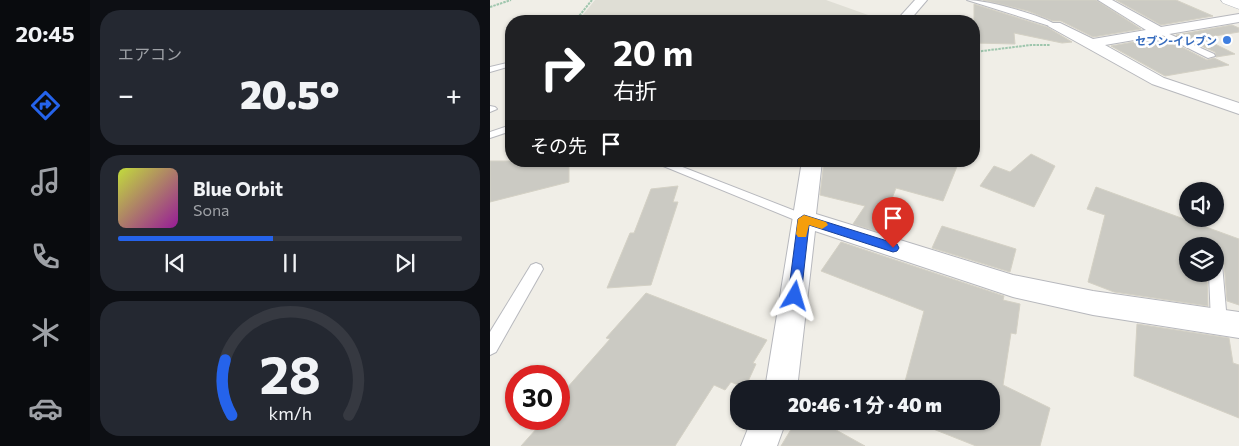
<!DOCTYPE html>
<html lang="ja">
<head>
<meta charset="utf-8">
<style>
  :root { --surface:#171b24; --page:#242831; --text:#f1f3f6; --muted:#9ea1a6; --line:#363941; --accent:#2563eb }
  body { margin:0; font-family:Commissioner,"Noto Sans JP",sans-serif; background:var(--page); color:var(--text); height:100vh; display:flex; flex-direction:column; font-size:19px; white-space:nowrap }
  * { box-sizing:border-box; margin:0 }
  p { font-size:16px; color:var(--muted) }
  .icon { flex:none; width:28px; height:28px; fill:none; stroke:currentColor; stroke-width:2; stroke-linecap:round; stroke-linejoin:round }
  .map { position:relative; flex:1; overflow:hidden }
  .sheet { display:flex; flex-direction:column; gap:10px; padding:10px; background:#0d0f14; width:400px }
  .sheet>* { flex:none }
  .top-card { position:absolute; left:15px; top:15px; width:475px; height:152px; border-radius:20px; box-shadow:0 1px 4px #0004; background:#202124; color:#fff; overflow:hidden }
  .fabs { position:absolute; left:689px; top:182px; display:grid; gap:10px }
  .fabs a { display:grid; place-items:center; width:45px; height:45px; border-radius:50%; background:var(--surface); box-shadow:0 1px 4px #0004; font-size:25px }
  .speed { position:absolute; left:15px; top:365px; display:flex; gap:10px; font-size:25px; font-weight:700; text-align:center }
  .speed>* { display:grid; place-content:center; width:65px; height:65px; border-radius:50%; background:var(--surface); box-shadow:0 1px 4px #0004; line-height:1 }
  .speed .limit { border:8px solid #d22; background:#fff; color:#111 }
  .pin { position:absolute; display:grid; place-items:center; width:42px; height:42px; color:#fff; margin:-51px -21px; border-radius:50% 50% 50% 0; rotate:-45deg; box-shadow:0 0 5px #0007 }
  .pin .icon { rotate:45deg }
  .me { position:absolute; width:55px; margin:-28px; rotate:7deg; stroke-linejoin:round; filter:drop-shadow(0 0 4px #0008) }
  .turn { display:flex; align-items:center; gap:18px; height:105px; padding:0 25px; font-size:22px }
  .turn .icon { width:65px; height:65px; stroke-width:2.5 }
  .turn b { display:block; font-size:35px; line-height:42px }
  .then { display:flex; align-items:center; height:48px; padding:0 25px; background:#0003; gap:10px; font-size:19px }
  .big { font-size:38px; font-weight:800; line-height:1.1 }
  .sheet .card { flex:1; display:flex; flex-direction:column; justify-content:center; gap:8px; min-width:0; padding:0 18px; border-radius:20px; background:var(--page) }
  .sheet .dial { align-items:center; gap:0 }
  .dial svg { height:130px; overflow:visible; fill:none; stroke:var(--line); stroke-width:7; stroke-linecap:round; text-anchor:middle }
  .dial text { fill:var(--text); stroke:none }
  .song { display:flex; align-items:center; gap:15px }
  .cover { width:60px; height:60px; border-radius:8px; background:linear-gradient(135deg,hsl(70 70% 55%),hsl(300 70% 35%)) }
  .played { height:5px; border-radius:2px; background:linear-gradient(90deg,var(--accent) 45%,var(--line) 45%) }
  .keys { display:flex; justify-content:space-around; direction:ltr }
  .heat { display:flex; justify-content:space-between; align-items:center; font-size:28px; direction:ltr }
  .trip { position:absolute; left:240px; top:380px; width:270px; height:50px; border-radius:20px; background:var(--surface); box-shadow:0 1px 4px #0004; font-weight:800; line-height:50px; text-align:center }
  main { display:flex; flex:1; min-height:0 }
  .menu { display:flex; flex-direction:column; width:90px; justify-content:space-around; align-items:center; background:#090b0e; color:var(--muted) }
  .menu .icon { width:35px; height:35px }
  .menu .current { color:var(--accent) }
  .menu b { font-size:22px; color:var(--text) }
  .map>svg:first-child { display:block }
</style>
</head>
<body>
<main>
<nav class="menu">
<b>20:45</b>
<svg class="icon current" aria-label="directions" viewBox="0 0 24 24"><path d="M12 3l9 9-9 9-9-9zM9 14v-3h6M13 9l2 2-2 2"/></svg>
<svg class="icon" aria-label="music" viewBox="0 0 24 24"><path d="M9 18V5l10-2v13"/><circle cx="6" cy="18" r="3"/><circle cx="16" cy="16" r="3"/></svg>
<svg class="icon" aria-label="phone" viewBox="0 0 24 24"><path d="M5 4h4l2 5-3 2q2 4 5 5l2-3 5 2v4C11 20 4 13 5 4z"/></svg>
<svg class="icon" aria-label="climate" viewBox="0 0 24 24"><path d="M12 3v18M4 7l16 10M4 17L20 7"/></svg>
<svg class="icon" aria-label="car" viewBox="0 0 24 24"><path d="M5 17H2v-5l4-1 3-4h7l3 4 3 1v5h-3M9 17h6M6 11h13"/><circle cx="7" cy="17" r="2"/><circle cx="17" cy="17" r="2"/></svg>
</nav>
<section class="sheet">
<div class="card"><p>エアコン</p>
<div class="heat"><a>−</a><b class="big">20.5°</b><a>+</a></div>
</div>
<div class="card">
<div class="song"><i class="cover"></i><div><b>Blue Orbit</b><p>Sona</p></div></div>
<div class="played"></div>
<div class="keys"><svg class="icon" aria-label="previous" viewBox="0 0 24 24"><path d="M18 5L8 12l10 7zM5 5v14"/></svg><svg class="icon" aria-label="pause" viewBox="0 0 24 24"><path d="M8 5v14M16 5v14"/></svg><svg class="icon" aria-label="next" viewBox="0 0 24 24"><path d="M6 5l10 7-10 7zM19 5v14"/></svg></div>
</div>
<div class="card dial"><svg viewBox="0 0 100 80">
<path d="M14 69A42 42 0 1 1 86 69"/>
<path d="M14 69A42 42 0 0 1 10 35" stroke="#2563eb"/>
<text x="50" y="56" font-size="32" font-weight="700">28</text>
<text x="50" y="72" font-size="11">km/h</text>
</svg></div>
</section>
<div class="map">
<svg width="749" height="446" viewBox="0 0 749 446">
  <rect width="100%" height="100%" fill="#f0eee7"/>
  <path fill="#dfded5" d="M105,0H336L395,21H88Z"/>
  <g fill="#cbcac3" stroke="#d4d1c5">
    <path d="M493,0H606L651,29L603,37L571,21H563L538,11Z"/>
    <path d="M626,0H686L723,16L671,25Z"/>
    <path d="M484,4L557,27L582,42L572,43L524,33L525,44L484,43Z"/>
    <path d="M742,25L749,28V32L713,38L745,54L726,57L725,52L686,35Z"/>
    <path d="M672,37L717,60L724,58L739,65L675,76L621,46Z"/>
    <path d="M541,154L565,166L544,207L490,186L504,166L520,172Z"/>
    <path d="M0,161H79V182L0,202Z"/>
    <path d="M334,161H442L468,164L453,201L406,188L389,232L363,224L375,206L330,195Z"/>
    <path d="M188,186L183,202H188L161,285L117,288L140,233H144L161,189Z"/>
    <path d="M606,187L749,239V305L737,301L734,264L730,258L725,257V246H698V274H717L718,306L624,292L598,282L615,215L597,209Z"/>
    <path d="M452,226L526,249L520,272L442,248Z"/>
    <path d="M351,242L514,296L513,300L530,304L526,334L521,333L513,385L560,408L550,446H486L423,421H501V389H413L434,311L331,271Z"/>
    <path d="M156,293L277,340L263,363L266,364L255,388L241,382L235,390L224,385L185,446H31L55,419H69V397L120,339L116,338Z"/>
    <path d="M647,324L739,338L743,363L749,365V418L644,376Z"/>
    <path d="M306,421H330L375,446H291Z"/>
  </g>
  <g fill="none" stroke-linecap="round" stroke-linejoin="round">
    <defs>
      <g id="lane">
        <path d="M477,0C496,0 553,15 568,26L563,27Z"/>
        <path d="M668,29L724,54L725,56L718,58L666,32L665,31Z"/>
        <path d="M21,62V66L0,72V67Z"/>
        <path d="M0,106L5,107L7,109L0,112Z"/>
        <path d="M21,125V131L0,138V132Z"/>
        <path d="M161,161H177L318,216L320,219L318,222H310Z"/>
        <path d="M725,259L730,260L732,264L737,322L734,327L729,329L724,327L721,322L719,274H725Z"/>
        <path d="M46,263L51,265L53,269L6,352L0,355V332L41,265Z"/>
      </g>
      <g id="street">
        <path d="M425,0H437L419,21H406Z"/>
        <path d="M608,0H622L671,27L749,14V22L615,45L674,78L749,103V114L662,84L558,26L560,23H570L603,39L656,30Z"/>
        <path d="M312,161H332L326,214L523,275L603,291L749,312V338L603,315L523,297L325,231L307,389H275Z"/>
        <path d="M261,421H296L287,446H251Z"/>
      </g>
      <path id="secondary" d="M731,0H749V9L733,3Z"/>
    </defs>
    <use href="#lane" stroke="#b7b8bd" stroke-width="2"/>
    <use href="#street" stroke="#b7b8bd" stroke-width="2"/>
    <use href="#secondary" stroke="#b5b8bd" stroke-width="1"/>
    <g stroke="#9ec6ad" stroke-width="2" stroke-dasharray="2.5 1" stroke-linecap="butt">
      <path d="M0,7L21,0"/>
      <path d="M85,21L102,0"/>
      <path d="M484,52L541,45H560"/>
    </g>
    <use href="#lane" fill="#fff" fill-rule="evenodd"/>
    <use href="#street" fill="#fff" fill-rule="evenodd"/>
    <use href="#secondary" fill="#fff" fill-rule="evenodd"/>
  </g>
  <path fill="#2563eb" stroke="#184099" d="M314,215L407,244L409,248L407,251L403,252L319,225L311,296L309,300L305,301L300,300L298,296L308,219Z"/>
  <path fill="#f59e0b" d="M314,215L336,222L338,225L332,229L319,225L316,237H308L306,234L308,219Z"/>
  <circle fill="#3f7fe0" stroke="#fff" stroke-width="2" cx="737" cy="40" r="5"/>
  <g text-anchor="middle" dominant-baseline="central" stroke-width="5" stroke-linejoin="round" paint-order="stroke">
    <g font-size="11" font-weight="bold" fill="#366cbe" stroke="#fff" text-anchor="end">
      <text x="727" y="40">セブン-イレブン</text>
    </g>
  </g>
</svg>
<div class="fabs">
<a><svg class="icon" aria-label="sound" viewBox="0 0 24 24"><path d="M4 9h4l5-4v14l-5-4H4zM17 9q2 3 0 6"/></svg></a>
<a><svg class="icon" aria-label="layers" viewBox="0 0 24 24"><path d="M12 4l9 5-9 5-9-5zM3 14l9 5 9-5"/></svg></a>
</div>
<div class="speed"><div class="limit">30</div></div>
<div class="pin" style="left:403px;top:248px;background:#d93025"><svg class="icon" aria-label="arrive" viewBox="0 0 24 24"><path d="M6 21V4h12l-3 4 3 4H6"/></svg></div>
<svg class="me" style="left:305px;top:296px" viewBox="-20 -20 40 40"><path d="M0-17L14 15 0 8-14 15z" fill="#2563eb" stroke="#fff" stroke-width="4"/></svg>
<div class="trip">20:46 · 1 分 · 40 m</div>
<div class="top-card">
<div class="turn"><svg class="icon" aria-label="right" viewBox="0 0 24 24"><path d="M7 20v-9h11M14 6l5 5-5 5"/></svg><div><b>20 m</b>右折</div></div>
<div class="then">その先<svg class="icon" aria-label="arrive" viewBox="0 0 24 24"><path d="M6 21V4h12l-3 4 3 4H6"/></svg></div>
</div>
</div>
</main>
</body>
</html>
